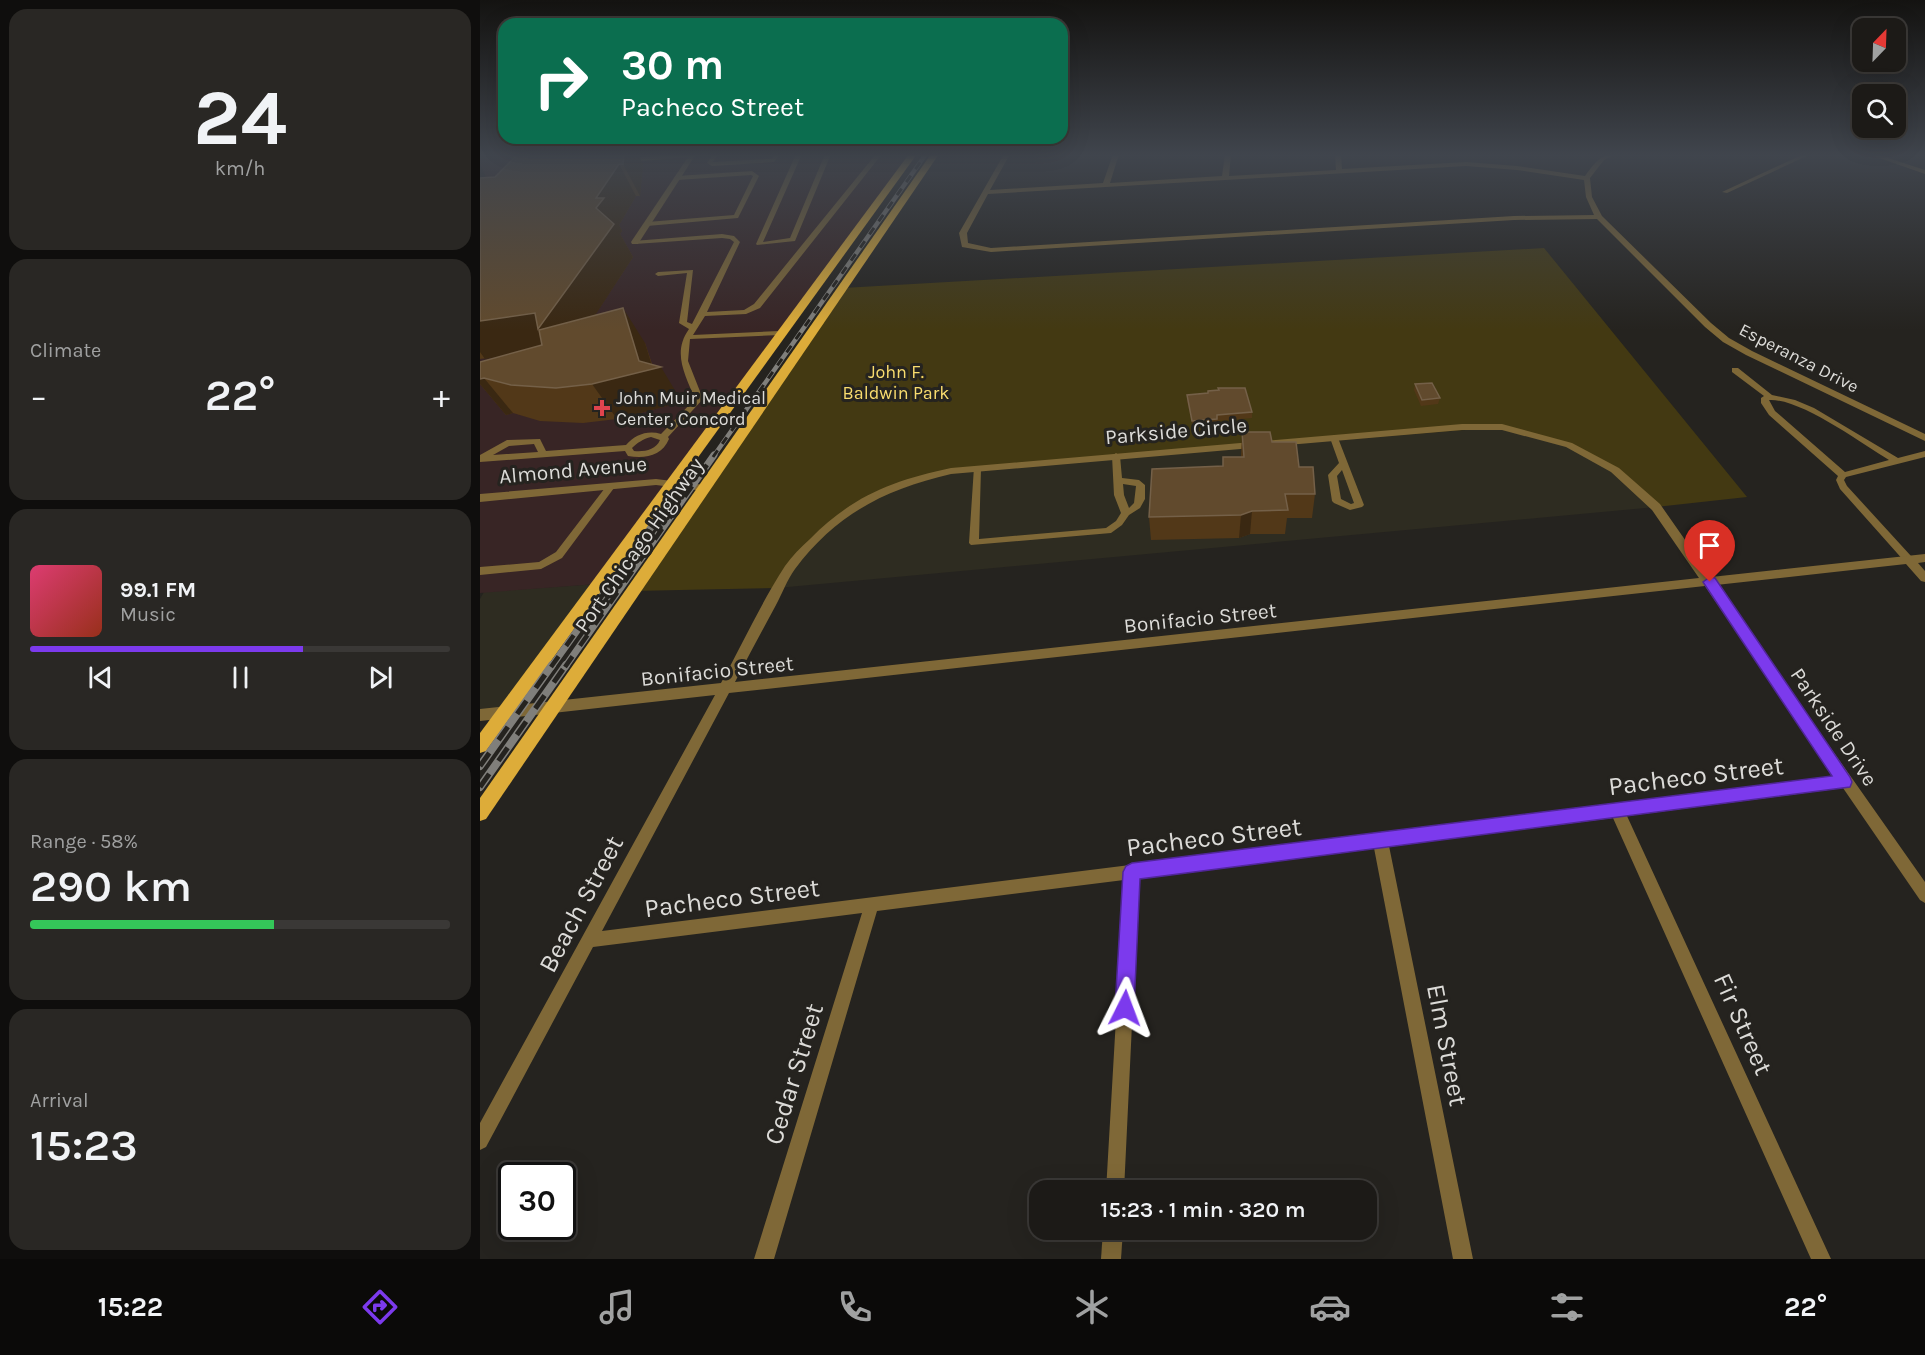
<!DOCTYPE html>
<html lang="en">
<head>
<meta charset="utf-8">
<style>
  :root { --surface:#1c1a17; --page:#292724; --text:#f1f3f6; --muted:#a0a1a1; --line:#3a3836; --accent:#7c3aed }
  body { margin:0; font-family:Karla,sans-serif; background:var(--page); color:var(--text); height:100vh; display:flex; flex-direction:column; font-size:22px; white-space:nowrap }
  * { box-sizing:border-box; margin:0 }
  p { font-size:20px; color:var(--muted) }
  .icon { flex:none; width:33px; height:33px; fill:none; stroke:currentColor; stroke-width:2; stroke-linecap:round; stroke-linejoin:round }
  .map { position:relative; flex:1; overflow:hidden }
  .drawer { display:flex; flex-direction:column; gap:9px; padding:9px; background:#0f0e0d; width:480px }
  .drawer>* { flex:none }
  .guide { position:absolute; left:18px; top:18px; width:570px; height:126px; border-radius:18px; box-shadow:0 6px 24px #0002,0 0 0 2px var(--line); background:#0b6e4f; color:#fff; overflow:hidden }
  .needle { width:39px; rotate:23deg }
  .buttons { position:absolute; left:1372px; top:18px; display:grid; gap:12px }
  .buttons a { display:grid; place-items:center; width:54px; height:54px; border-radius:12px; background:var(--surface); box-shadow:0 6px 24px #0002,0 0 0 2px var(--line); font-size:30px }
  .speed { position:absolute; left:18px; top:1162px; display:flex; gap:12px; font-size:30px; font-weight:700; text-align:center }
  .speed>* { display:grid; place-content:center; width:78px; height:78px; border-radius:50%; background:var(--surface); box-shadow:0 6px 24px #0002,0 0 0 2px var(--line); line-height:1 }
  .speed .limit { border:3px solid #111; border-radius:9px; background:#fff; color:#111 }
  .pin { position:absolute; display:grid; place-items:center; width:51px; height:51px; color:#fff; margin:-62px -26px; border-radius:50% 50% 50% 0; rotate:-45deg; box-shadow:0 0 6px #0007 }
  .pin .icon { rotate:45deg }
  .me { position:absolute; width:66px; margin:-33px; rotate:3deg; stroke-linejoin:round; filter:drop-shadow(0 0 4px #0008) }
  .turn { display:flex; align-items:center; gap:21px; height:126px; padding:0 24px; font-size:27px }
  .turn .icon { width:78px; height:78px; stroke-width:2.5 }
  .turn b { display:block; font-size:42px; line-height:51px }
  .big { font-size:45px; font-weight:600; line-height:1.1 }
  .drawer .widget { flex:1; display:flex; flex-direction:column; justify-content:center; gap:9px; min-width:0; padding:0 21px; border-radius:18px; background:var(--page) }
  .drawer .dial { align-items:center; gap:0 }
  .dial b { font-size:78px; line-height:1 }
  .song { display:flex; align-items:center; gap:18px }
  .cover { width:72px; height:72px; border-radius:9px; background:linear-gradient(135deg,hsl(340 70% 55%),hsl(10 70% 35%)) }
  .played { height:6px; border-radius:3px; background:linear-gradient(90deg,var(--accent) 65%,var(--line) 65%) }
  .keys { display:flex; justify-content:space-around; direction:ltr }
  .heat { display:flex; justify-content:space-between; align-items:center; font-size:33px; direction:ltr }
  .charge { height:9px; border-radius:4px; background:linear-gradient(90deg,#34c759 58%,var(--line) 0) }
  .trip { position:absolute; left:549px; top:1180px; width:348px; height:60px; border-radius:18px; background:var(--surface); box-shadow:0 6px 24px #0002,0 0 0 2px var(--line); font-weight:600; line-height:60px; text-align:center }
  .tab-bar { display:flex; height:96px; justify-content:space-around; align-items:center; background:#0b0a09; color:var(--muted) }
  .tab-bar .icon { width:42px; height:42px }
  .tab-bar .active { color:var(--accent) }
  .tab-bar b { font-size:27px; color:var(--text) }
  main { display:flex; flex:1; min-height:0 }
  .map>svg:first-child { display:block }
</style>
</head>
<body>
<main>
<section class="drawer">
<div class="widget dial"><b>24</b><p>km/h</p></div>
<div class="widget"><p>Climate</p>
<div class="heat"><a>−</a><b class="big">22°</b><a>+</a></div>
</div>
<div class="widget">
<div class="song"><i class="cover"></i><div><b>99.1 FM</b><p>Music</p></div></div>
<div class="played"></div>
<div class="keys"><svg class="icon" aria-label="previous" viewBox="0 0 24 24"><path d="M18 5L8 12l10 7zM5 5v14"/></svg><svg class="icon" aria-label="pause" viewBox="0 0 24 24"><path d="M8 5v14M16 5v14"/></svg><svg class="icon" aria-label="next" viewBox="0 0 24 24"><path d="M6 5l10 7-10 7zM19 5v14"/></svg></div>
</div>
<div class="widget"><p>Range · 58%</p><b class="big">290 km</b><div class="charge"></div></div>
<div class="widget"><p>Arrival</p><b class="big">15:23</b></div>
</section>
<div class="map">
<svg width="1445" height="1259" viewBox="0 0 1445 1259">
  <rect width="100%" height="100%" fill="#25231f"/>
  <g fill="#2e2c21">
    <path d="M1022,427L1089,445L1135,470L1176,507L297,588L332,541L381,502L471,471Z"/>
    <path d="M117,584L24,713L0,715V599L4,592Z"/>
  </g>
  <path fill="#382525" d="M0,154H433L117,584L0,593V213L7,179L0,164Z"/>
  <path fill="#433912" d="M1064,248L1267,497L1176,507L1135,470L1089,445L1022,427L471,471L440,477L355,519L297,588L152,591L363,288Z"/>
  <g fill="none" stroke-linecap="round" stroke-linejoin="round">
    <g fill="#7f6837" fill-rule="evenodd">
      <path d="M211,154L214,156L213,157L147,162L144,160L147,158Z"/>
      <path d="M233,154H238L233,162L287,159H292L295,154H300L294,162L232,166L227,163Z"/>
      <path d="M316,154H322L283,242L310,238L345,154H351L315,241L277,245L276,244Z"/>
      <path d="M396,154H402L280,308L266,314L225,316L213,335L299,331L303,333L299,335L210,339L208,361L223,399L188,437L189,439C182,456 165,459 148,456L145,451L0,462V455L27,440L60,439L66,451L146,445C155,435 167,430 181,434L215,399C205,374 192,353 209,329L199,323L207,273L178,276L175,274L178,272L213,270L207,322L212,324L254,242L250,239L242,238L155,244L152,242L153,241L242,234L254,236L260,242L227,312L264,310L274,304ZM171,437L180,440C176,450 164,452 154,451L152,448C157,443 163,439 171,437ZM54,444L58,452L13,455L29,446Z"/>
      <path d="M272,171L279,176L258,218L167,226L164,224L167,222L254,215L273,176L271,175L197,180L194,178L197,176Z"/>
      <path d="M1252,368H1258L1292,395L1315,400L1334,408L1418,458L1445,451V457L1366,477L1364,480L1367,486L1431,556L1433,559L1431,562H1425L1360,489L1356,480L1358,476L1289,415L1281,403V398L1284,396L1252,372ZM1289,400C1320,398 1381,443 1409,460L1365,472L1295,411Z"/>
      <path d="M854,435L858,438L884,505L882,507L870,510L854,503L852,501L848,475L859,463L850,438ZM862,470L874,503L871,504L861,499L857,476Z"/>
      <path d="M636,453L640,456L642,478L659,480L665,485V499L660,508L649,515L642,525L631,533L491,545L489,543L494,467H500L501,469L499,539L626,528L636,521L641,513L634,495L632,456ZM643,484L656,486L654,503L649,508L644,495Z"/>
      <path d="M131,483L134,484L136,486L134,488L82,558L61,569L0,575V567L59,562L76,552L128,484Z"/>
    </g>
    <g fill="#7f6837" fill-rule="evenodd">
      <path d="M210,154H216L158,244H152L151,242Z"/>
      <path d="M524,154H530L510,190L623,183L633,154H639L630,183L742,176L745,154H751L749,176L856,170L855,154H861L862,169L986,162L1037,166L1105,176C1114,164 1120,154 1136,154L1124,160L1110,178L1112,197L1122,216L1231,323L1249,338L1272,351L1445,434V441L1266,355L1243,342L1225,327L1117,219L1034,220L511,252L482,247L479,233ZM986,166L1037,170L1104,180L1106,197L1114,215L1034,216L511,248L488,243L487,233L508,194Z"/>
      <path d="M1324,154H1331L1247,193L1242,192Z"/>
      <path d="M1388,154H1396L1445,170V174Z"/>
      <path d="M982,424H1022L1092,443L1139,468L1180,504L1231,577L1445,554V562L1438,563L1445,571V582L1441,581L1426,564L1236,585L1445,882V903L1440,900L1363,788L1147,816L1351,1259H1331L1133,818L909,846L993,1259H973L894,848L659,878L644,1191H626L644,880L397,911L294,1259H274L382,913L113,947L6,1147L0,1150V1123L235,695L0,721V709L241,683C262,645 281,603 305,566C312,556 321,547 330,539C372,496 414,480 471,468ZM982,430H1022L1086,447L1131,472L1172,510L1219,578L255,682C268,657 282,631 296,605C302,594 307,580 315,569C356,514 406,489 471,474ZM1225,586L1355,777L122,931L249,693Z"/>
      <path d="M176,479L224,485L229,488L224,491L176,485L0,502V494Z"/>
      <path d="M623,1230H643L641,1259H621Z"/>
    </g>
    <g fill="#ddac39" fill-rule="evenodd">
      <path d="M429,154H437L6,751L0,753V733Z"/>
      <path d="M451,154H459L6,819L0,821V798Z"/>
    </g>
    <defs>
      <path id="rail-far2" d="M233,457L446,154"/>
      <g id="rail-far1">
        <path d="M71,667L215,466"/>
        <path d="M85,667L234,455"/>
      </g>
      <g id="rail">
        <path d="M0,766L72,665"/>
        <path d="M0,787L86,665"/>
      </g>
    </defs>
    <use href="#rail-far2" stroke="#807f7b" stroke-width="4.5"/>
    <use href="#rail-far1" stroke="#807f7b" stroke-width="7"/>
    <use href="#rail" stroke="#807f7b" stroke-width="8"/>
    <use href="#rail-far2" stroke="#25231f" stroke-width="3" stroke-dasharray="8" stroke-linecap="butt"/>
    <use href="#rail-far1" stroke="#25231f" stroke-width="4.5" stroke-dasharray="13" stroke-linecap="butt"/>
    <use href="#rail" stroke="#25231f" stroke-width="5" stroke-dasharray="16" stroke-linecap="butt"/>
  </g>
  <g fill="#523818">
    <path d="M38,154L163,164L160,196H156L139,225L142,231L140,234L153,257L115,315L165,343L172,364L202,402L137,419L103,423L60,421L33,413L26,415L0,384V362L20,356L0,359V178L15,177Z"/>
    <path d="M935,384L960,398L958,404L941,406L934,390Z"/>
    <path d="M707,395L772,412V418L737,421V425L713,427L707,401Z"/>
    <path d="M762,432L792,442L819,467L835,494L832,518H807L805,534H770L759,538L671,540L669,517L743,466L761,457Z"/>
  </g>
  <g fill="#3a2812">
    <path d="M144,154H158L163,164L160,196L143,164Z"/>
    <path d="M139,164L156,196L139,225L142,231L140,234L153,257L84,363L73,349L5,359L0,352V321L116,208V198Z"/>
    <path d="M143,308L165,343L173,369L181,367L202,402L137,419L112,384L159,361Z"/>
    <path d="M4,378L33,413L26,415L0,384V379Z"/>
    <path d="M772,511L770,534L759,538L761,515Z"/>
  </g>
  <g fill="#614a2d" stroke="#746048" stroke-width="1.5">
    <path d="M38,154H144L143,164H139L116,198H124L116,208L134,224L58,329L55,313L0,321V178L15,177Z"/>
    <path d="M143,308L159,361L181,367L112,384L76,388L31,385L4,378L0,379V362L62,345L59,330Z"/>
    <path d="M952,383L960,398L942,400L935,384Z"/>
    <path d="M738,388H765L772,412L737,415V419L712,421L707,395L728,393V391L739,390Z"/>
    <path d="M762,432H790L792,442H816L819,467H833L835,494H805L808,510L772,511L761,515L669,517L672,469L743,466V457H764Z"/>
  </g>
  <linearGradient id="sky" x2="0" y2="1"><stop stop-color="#141311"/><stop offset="0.47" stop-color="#40454d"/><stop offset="1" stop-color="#40454d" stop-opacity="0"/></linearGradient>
  <rect width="1445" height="330" fill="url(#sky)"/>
  <path fill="#7c3aed" stroke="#51269a" stroke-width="1.5" d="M1230,577L1235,578L1370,777L1372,782L1370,787L660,879L654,1008L651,1015L645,1018L638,1015L635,1008L643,872L646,866L652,863L1352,776L1225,585L1223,582Z"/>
  <path fill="#e0444e" stroke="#25231f" stroke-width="2" d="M119 399h6v6h6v6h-6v6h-6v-6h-6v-6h6z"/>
  <g text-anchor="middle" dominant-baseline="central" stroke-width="6" stroke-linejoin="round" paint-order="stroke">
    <g font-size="18" fill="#dcdbd8" stroke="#25231f">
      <text transform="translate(1319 358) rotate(27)">Esperanza Drive</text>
    </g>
    <g font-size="18" fill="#f9dc6e" stroke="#25231f">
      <text x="416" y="372">John F.<tspan x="416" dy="21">Baldwin Park</tspan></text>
    </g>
    <g font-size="18" fill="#dcdbd8" stroke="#25231f" text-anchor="start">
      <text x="136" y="398">John Muir Medical<tspan x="136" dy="21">Center, Concord</tspan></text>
    </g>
    <g font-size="21" fill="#dcdbd8" stroke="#25231f">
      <text transform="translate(696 431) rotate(-5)">Parkside Circle</text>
      <text transform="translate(93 470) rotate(-5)">Almond Avenue</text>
      <text transform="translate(159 545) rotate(-55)">Port Chicago Highway</text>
      <text transform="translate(720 618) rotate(-6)">Bonifacio Street</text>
      <text transform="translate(237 671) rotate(-6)">Bonifacio Street</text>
      <text transform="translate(1354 727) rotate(56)">Parkside Drive</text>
    </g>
    <g font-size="26" fill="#dcdbd8" stroke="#25231f">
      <text transform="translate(1216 776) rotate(-7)">Pacheco Street</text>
      <text transform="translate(734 837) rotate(-7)">Pacheco Street</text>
      <text transform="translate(252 898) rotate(-7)">Pacheco Street</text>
      <text transform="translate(101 904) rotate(-62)">Beach Street</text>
      <text transform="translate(1263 1024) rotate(66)">Fir Street</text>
      <text transform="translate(967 1045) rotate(79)">Elm Street</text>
      <text transform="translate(314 1074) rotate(-73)">Cedar Street</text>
    </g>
  </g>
</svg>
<div class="buttons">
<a><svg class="needle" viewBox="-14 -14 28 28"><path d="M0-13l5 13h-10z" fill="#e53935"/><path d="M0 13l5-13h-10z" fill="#a0a1a1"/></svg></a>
<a><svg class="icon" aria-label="search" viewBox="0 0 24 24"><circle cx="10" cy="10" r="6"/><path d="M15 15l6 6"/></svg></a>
</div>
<div class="speed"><div class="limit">30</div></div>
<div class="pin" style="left:1230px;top:582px;background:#d93025"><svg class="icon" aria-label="arrive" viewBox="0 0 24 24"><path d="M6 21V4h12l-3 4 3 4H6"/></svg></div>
<svg class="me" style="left:645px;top:1008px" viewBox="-20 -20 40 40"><path d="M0-17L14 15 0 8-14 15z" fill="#7c3aed" stroke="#fff" stroke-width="4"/></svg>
<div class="trip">15:23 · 1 min · 320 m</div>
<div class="guide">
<div class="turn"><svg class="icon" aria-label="right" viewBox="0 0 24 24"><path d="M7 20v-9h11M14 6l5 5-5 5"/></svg><div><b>30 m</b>Pacheco Street</div></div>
</div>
</div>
</main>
<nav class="tab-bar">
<b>15:22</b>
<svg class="icon active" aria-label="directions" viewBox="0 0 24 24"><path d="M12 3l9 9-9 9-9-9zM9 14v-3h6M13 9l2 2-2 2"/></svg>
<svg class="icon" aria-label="music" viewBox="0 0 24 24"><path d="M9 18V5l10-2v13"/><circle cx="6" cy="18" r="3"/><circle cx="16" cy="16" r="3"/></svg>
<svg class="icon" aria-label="phone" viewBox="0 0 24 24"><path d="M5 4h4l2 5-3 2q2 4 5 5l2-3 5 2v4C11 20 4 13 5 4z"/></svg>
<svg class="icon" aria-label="climate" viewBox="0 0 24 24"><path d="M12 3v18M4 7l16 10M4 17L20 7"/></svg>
<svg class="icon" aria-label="car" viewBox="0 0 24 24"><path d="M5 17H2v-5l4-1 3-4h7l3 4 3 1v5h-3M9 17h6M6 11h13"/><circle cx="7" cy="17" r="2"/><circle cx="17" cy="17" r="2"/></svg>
<svg class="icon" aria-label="filters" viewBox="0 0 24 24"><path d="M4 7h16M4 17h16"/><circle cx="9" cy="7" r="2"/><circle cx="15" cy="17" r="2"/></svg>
<b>22°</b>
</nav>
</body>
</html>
